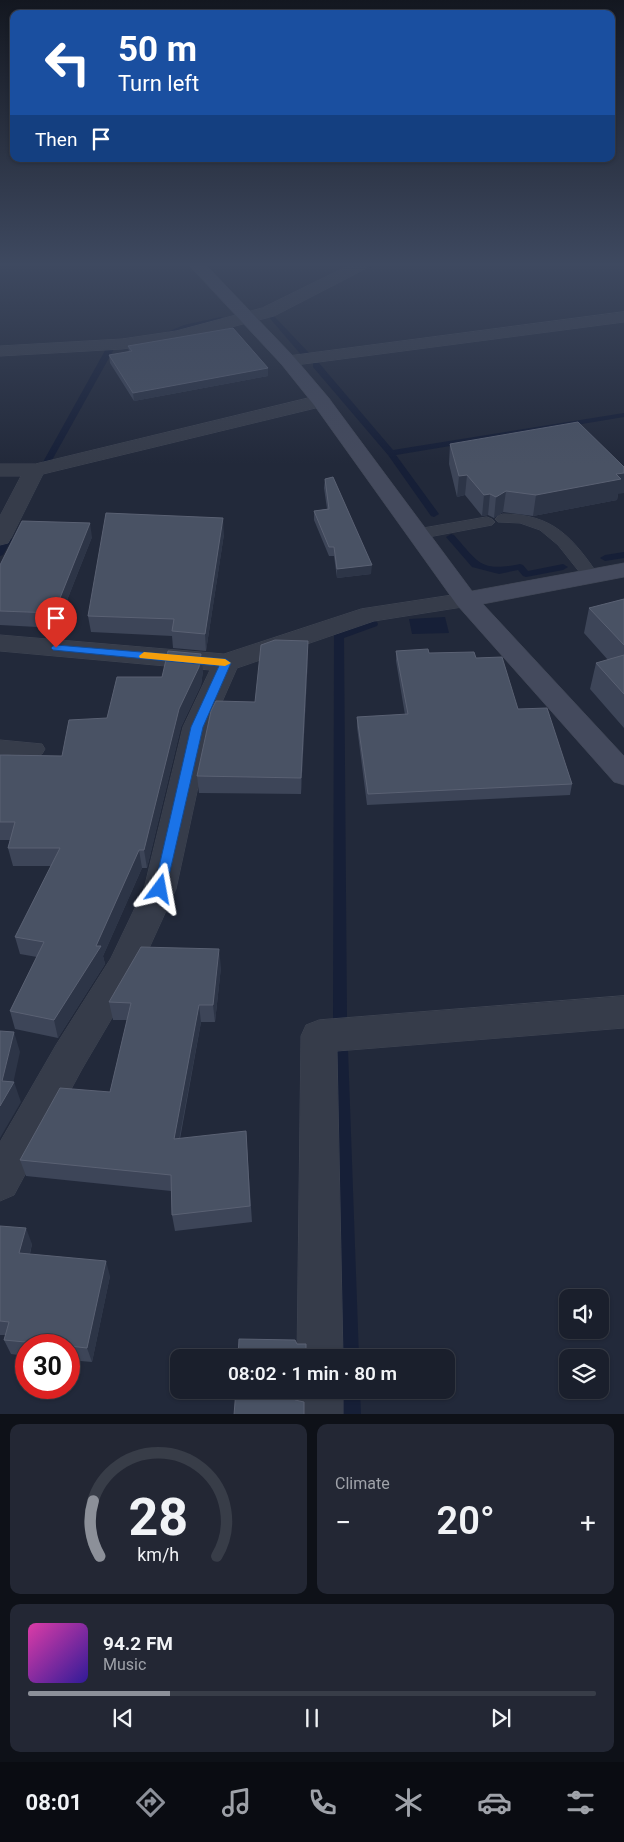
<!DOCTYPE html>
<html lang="en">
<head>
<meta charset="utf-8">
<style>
  :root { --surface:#1a1f2c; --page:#232734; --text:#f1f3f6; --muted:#9fa2a9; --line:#383d48; --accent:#8c9099 }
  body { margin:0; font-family:Roboto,sans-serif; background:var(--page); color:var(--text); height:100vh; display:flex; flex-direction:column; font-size:19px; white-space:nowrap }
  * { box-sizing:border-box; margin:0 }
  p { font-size:16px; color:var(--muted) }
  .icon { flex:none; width:28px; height:28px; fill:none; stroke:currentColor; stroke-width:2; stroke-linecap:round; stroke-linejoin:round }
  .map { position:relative; height:1414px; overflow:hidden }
  .drawer { display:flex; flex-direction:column; gap:10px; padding:10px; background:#0e1118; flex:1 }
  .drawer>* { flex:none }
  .guide { position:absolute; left:10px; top:10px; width:605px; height:152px; border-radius:10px; box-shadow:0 1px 4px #0004,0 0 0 1px var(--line); background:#1a4fa0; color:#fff; overflow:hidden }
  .tools { position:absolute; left:559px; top:1289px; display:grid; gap:10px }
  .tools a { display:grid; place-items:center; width:50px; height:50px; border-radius:10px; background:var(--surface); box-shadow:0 1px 4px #0004,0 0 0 1px var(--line); font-size:25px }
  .speed { position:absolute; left:15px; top:1334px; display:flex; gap:10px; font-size:25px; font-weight:700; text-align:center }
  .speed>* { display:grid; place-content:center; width:65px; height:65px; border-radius:50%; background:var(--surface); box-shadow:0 1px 4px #0004,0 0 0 1px var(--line); line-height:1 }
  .speed .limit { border:8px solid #d22; background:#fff; color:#111 }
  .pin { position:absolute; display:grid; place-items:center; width:42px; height:42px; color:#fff; margin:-51px -21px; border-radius:50% 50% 50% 0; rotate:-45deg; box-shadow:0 0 5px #0007 }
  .pin .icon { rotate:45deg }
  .me { position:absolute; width:55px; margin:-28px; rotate:13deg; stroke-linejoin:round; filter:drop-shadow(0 0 4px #0008) }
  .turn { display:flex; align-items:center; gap:18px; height:105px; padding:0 25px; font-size:22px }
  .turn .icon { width:65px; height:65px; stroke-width:2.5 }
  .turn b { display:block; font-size:35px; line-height:42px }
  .then { display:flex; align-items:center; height:48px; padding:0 25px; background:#0003; gap:10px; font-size:19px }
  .big { font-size:38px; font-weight:600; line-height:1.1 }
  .drawer .card { flex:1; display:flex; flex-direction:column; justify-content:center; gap:8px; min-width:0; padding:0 18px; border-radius:10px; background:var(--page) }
  .drawer .dial { align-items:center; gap:0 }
  .dial svg { height:130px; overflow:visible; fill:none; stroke:var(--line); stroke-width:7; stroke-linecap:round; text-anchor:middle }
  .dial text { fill:var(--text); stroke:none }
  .song { display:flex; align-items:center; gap:15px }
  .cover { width:60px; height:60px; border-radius:8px; background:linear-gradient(135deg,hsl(320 70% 55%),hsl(250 70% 35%)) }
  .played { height:5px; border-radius:2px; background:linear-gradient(90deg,var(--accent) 25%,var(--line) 25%) }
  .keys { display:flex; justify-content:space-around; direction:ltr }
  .heat { display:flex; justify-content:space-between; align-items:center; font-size:28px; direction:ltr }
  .drawer .tiles { flex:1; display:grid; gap:10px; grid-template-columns:1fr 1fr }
  .card:last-child { grid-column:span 2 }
  .trip { position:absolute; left:170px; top:1349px; width:285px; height:50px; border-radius:10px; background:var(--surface); box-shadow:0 1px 4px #0004,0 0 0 1px var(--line); font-weight:600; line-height:50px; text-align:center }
  .tab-bar { display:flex; height:80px; justify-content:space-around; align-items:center; background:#0a0c12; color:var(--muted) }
  .tab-bar .icon { width:35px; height:35px }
  .tab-bar .current { color:var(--accent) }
  .tab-bar b { font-size:22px; color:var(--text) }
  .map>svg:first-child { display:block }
</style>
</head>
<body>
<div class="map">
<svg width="624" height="1415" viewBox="0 0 624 1415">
  <rect width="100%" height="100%" fill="#22293a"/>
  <path fill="#161f37" d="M445,617L449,633L412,634L409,619Z"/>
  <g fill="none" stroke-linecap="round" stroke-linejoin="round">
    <g fill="#161f37" fill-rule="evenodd">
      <path d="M366,266H374L354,276L349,275Z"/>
      <path d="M280,309L285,310L274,316L309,353V357H303L267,315Z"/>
      <path d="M221,317L223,318V320L188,328L173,336L164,337L160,335L184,325Z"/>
      <path d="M107,347L114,349L51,462L50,464H44L43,462Z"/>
      <path d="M313,363H319L393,450L624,413V417L396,455L439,514L434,517L431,516L388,455L313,367Z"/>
      <path d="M451,534L454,535C479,563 480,572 520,564L523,565L528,571L563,564L568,567L563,570L526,577L523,576L518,570L499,574L472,567L446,537Z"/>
      <path d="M7,536L12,539L3,555L0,556V544L4,537Z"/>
      <path d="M624,552V558L605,561L600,558L605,555Z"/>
      <path d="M373,621L377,622L378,624L377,626L344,638L347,1019L345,1024L340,1025L335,1024L333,1019L334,636L335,634Z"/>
      <path d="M340,1043L345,1045L348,1050L359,1358H341L332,1050L335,1045Z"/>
      <path d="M342,1390H360L361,1415H341Z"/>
    </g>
    <defs>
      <g id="lane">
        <path d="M503,514C553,514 572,537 599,576L597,579H585L558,545L540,530L520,523L498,522L495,519L498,516Z"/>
        <path d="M487,517L492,519L495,522L492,525L418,539L413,537L410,534L413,531L418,529Z"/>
        <path d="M0,740L42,744L45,749L42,754L35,756L0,754Z"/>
      </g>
      <g id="street">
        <path d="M348,266H368L365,269L274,316L177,341L122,349L0,356V346L122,339L176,331L262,308Z"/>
        <path d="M624,312V322L288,366L282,365L279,361L282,357L288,356Z"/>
        <path d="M321,395L328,397L331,401L328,405L43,474L11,538L8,543L0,545V516L21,476H0V464H35Z"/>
        <path d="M466,593L475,595L478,600L475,605L374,621L237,668L211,727L176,889L136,977L82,1069L14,1195L0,1201V1142L56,1045L111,958L144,889L183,727L210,670L0,651V635L224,654L361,609Z"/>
        <path d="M624,996V1028L337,1051L343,1358H297L301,1036L306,1025L319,1020Z"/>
        <rect x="297" y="1390" width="46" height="25"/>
      </g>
      <path id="secondary" d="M190,266H207L294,357L328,397L472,591L624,563V577L483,604L624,756V785L614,782L457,605L314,405L282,365Z"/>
    </defs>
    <use href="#lane" stroke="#3f4553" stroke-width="1"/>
    <use href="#street" stroke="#3f4553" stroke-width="1"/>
    <use href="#secondary" stroke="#3f4553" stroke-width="1"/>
    <use href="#lane" fill="#363c4a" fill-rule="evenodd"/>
    <use href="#street" fill="#363c4a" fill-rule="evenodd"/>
    <use href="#secondary" fill="#444a5d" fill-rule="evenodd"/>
  </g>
  <g fill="#3d4558">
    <path d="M128,346L268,376L134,401L110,363L109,355L129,352Z"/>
    <path d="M450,444L618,494L617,500L533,516L503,512L494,518L488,515L482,516L465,495L457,497L449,464Z"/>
    <path d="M325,479L371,574L337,578L334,556H329L314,520V511L327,509L324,488Z"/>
    <path d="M224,534L206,651L173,648L172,636L91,632L88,616Z"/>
    <path d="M92,537L56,628L0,625V565Z"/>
    <path d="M624,599V728L590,689L596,663L608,660L584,633L589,608Z"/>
    <path d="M396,651L429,653L476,658L518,709L572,784L570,795L367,805L357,727V717L405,715L396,661Z"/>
    <path d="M308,657L301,794L199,793L197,776L255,702Z"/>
    <path d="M203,671L201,685L181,727L147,868H142L103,956L105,964L58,1038L15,1029L10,1011L37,957L20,954L15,937L51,866H13L8,848L10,840H0V755L62,756L107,718L162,677Z"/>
    <path d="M221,967L215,1022H201L180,1139L246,1131L252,1222L175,1231L172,1215L171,1191L26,1176L20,1160L110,1092L127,1020H113L109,1002Z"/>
    <path d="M0,1226L32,1244L30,1254L110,1276L92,1362L69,1360V1345H26V1356L11,1354L4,1340L6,1335H0Z"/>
  </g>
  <g fill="#2d3547">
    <path d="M268,368V376L134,401L133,393Z"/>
    <path d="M624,473V493L618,494L617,500L533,516L536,495L616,474Z"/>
    <path d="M467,475L465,495L457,497L459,476Z"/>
    <path d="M506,491L503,512L494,518L496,497Z"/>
    <path d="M490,494L488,515L482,516L484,495Z"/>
    <path d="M223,518L224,534L206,651L205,634Z"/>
    <path d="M90,523L92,537L56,628L54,613Z"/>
    <path d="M372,565L371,574L337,578V569Z"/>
    <path d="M308,641V657L301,794V778Z"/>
    <path d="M201,654L203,671L201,685L181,727L147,868L144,850L179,709Z"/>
    <path d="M139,850L142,868L103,956L105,964L58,1038L54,1020L96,946Z"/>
    <path d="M219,949L221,967L215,1022L213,1005Z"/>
    <path d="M199,1005L201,1022L176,1156L174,1139Z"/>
    <path d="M14,1032L20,1052L13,1084L14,1082L21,1102L0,1138V1106L2,1081Z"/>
    <path d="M26,1228L32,1244L26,1268L19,1253Z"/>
    <path d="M106,1261L110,1276L92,1362L87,1348Z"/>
  </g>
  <g fill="#495264" stroke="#5a6173">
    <path d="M233,328L268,368L133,393L109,355L132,351L128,346Z"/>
    <path d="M578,422L624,467V473L616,474L621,479L536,495L506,491L496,497L490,494L484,495L467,475L459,476L450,444Z"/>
    <path d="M333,477L372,565L337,569L334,547H329L314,511L329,509L325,479Z"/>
    <path d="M106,513L223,518L205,634L172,631L174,619L88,616Z"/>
    <path d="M22,521L90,523L54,613L0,611V565Z"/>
    <path d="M624,599V645L589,608Z"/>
    <path d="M275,640L308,641L301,778L197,776L211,711L216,701L255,702L261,645Z"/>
    <path d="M428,649L429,653L474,652L476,658L502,657L518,709L547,708L572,784L368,794L357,717L408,714L396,651Z"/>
    <path d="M168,651L201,654L199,667L179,709L144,850H139L96,946H101L54,1020L10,1011L44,942L15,937L60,848H8L15,822H0V755L62,756L69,720L107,718L117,677H162Z"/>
    <path d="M624,655V694L596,663Z"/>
    <path d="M141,947L219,949L213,1005H199L174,1139L246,1131L250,1206L172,1215L171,1175L20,1160L60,1088L110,1092L131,1003L109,1002Z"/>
    <path d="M0,1031L14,1032L2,1081L14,1082L0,1106Z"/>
    <path d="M0,1226L26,1228L19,1253L106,1261L87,1348L69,1346V1345H57L4,1340L9,1322L0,1321Z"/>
    <path d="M239,1339L295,1340L297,1344H306V1358H238Z"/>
    <path d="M236,1390H295V1400L304,1402V1415H234Z"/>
  </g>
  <linearGradient id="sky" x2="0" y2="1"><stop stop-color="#131720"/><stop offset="0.57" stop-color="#3e4960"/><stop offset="1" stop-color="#3e4960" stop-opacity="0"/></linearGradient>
  <rect width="624" height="464" fill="url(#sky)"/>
  <path fill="#1a73e8" stroke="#114b97" d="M56,645L226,659L231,663L203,727L165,893L160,894L156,893L154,889L191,727L219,666L53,650L51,648L53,646Z"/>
  <path fill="#f59e0b" d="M144,652L225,659L231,663L225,666L140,658L139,656Z"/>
</svg>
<div class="tools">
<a><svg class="icon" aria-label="sound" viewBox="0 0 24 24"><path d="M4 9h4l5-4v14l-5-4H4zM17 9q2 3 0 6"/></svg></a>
<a><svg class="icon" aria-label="layers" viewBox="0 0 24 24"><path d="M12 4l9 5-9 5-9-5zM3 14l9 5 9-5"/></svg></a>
</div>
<div class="speed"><div class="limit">30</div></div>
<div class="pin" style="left:56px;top:648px;background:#d93025"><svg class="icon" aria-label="arrive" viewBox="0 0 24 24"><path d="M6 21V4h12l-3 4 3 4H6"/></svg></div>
<svg class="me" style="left:160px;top:889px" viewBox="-20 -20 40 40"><path d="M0-17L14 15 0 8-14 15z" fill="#1a73e8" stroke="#fff" stroke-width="4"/></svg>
<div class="trip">08:02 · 1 min · 80 m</div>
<div class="guide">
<div class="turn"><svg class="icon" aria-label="left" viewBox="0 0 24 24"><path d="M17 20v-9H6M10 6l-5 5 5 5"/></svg><div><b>50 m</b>Turn left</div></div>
<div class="then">Then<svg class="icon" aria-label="arrive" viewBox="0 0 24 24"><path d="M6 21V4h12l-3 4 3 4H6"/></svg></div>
</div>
</div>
<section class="drawer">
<div class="tiles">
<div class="card dial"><svg viewBox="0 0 100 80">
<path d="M14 69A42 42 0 1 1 86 69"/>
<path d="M14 69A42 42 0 0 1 10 35" stroke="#8c9099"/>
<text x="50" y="56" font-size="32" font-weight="700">28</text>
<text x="50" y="72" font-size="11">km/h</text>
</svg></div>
<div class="card"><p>Climate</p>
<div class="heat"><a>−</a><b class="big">20°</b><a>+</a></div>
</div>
<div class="card">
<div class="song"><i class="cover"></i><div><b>94.2 FM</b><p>Music</p></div></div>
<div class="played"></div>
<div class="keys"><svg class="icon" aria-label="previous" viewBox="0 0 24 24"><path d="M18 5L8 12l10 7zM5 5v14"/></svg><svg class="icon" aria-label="pause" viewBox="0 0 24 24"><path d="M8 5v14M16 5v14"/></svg><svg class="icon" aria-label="next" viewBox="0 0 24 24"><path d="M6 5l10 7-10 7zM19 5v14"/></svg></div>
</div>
</div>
</section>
<nav class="tab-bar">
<b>08:01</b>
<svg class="icon current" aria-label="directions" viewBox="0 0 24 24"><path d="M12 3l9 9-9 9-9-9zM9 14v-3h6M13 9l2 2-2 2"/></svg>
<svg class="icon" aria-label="music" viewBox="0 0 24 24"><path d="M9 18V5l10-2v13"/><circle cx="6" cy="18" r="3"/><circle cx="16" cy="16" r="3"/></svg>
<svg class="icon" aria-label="phone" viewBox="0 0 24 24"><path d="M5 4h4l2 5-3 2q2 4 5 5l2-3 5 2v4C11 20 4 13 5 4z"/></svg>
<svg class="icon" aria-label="climate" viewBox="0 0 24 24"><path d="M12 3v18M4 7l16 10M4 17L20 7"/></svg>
<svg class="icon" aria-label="car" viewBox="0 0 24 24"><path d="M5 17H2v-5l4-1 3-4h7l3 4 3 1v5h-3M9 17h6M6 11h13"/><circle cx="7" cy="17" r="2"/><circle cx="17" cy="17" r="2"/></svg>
<svg class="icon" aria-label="filters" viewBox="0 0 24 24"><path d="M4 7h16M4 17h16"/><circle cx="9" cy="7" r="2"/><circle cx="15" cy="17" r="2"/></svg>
</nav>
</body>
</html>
